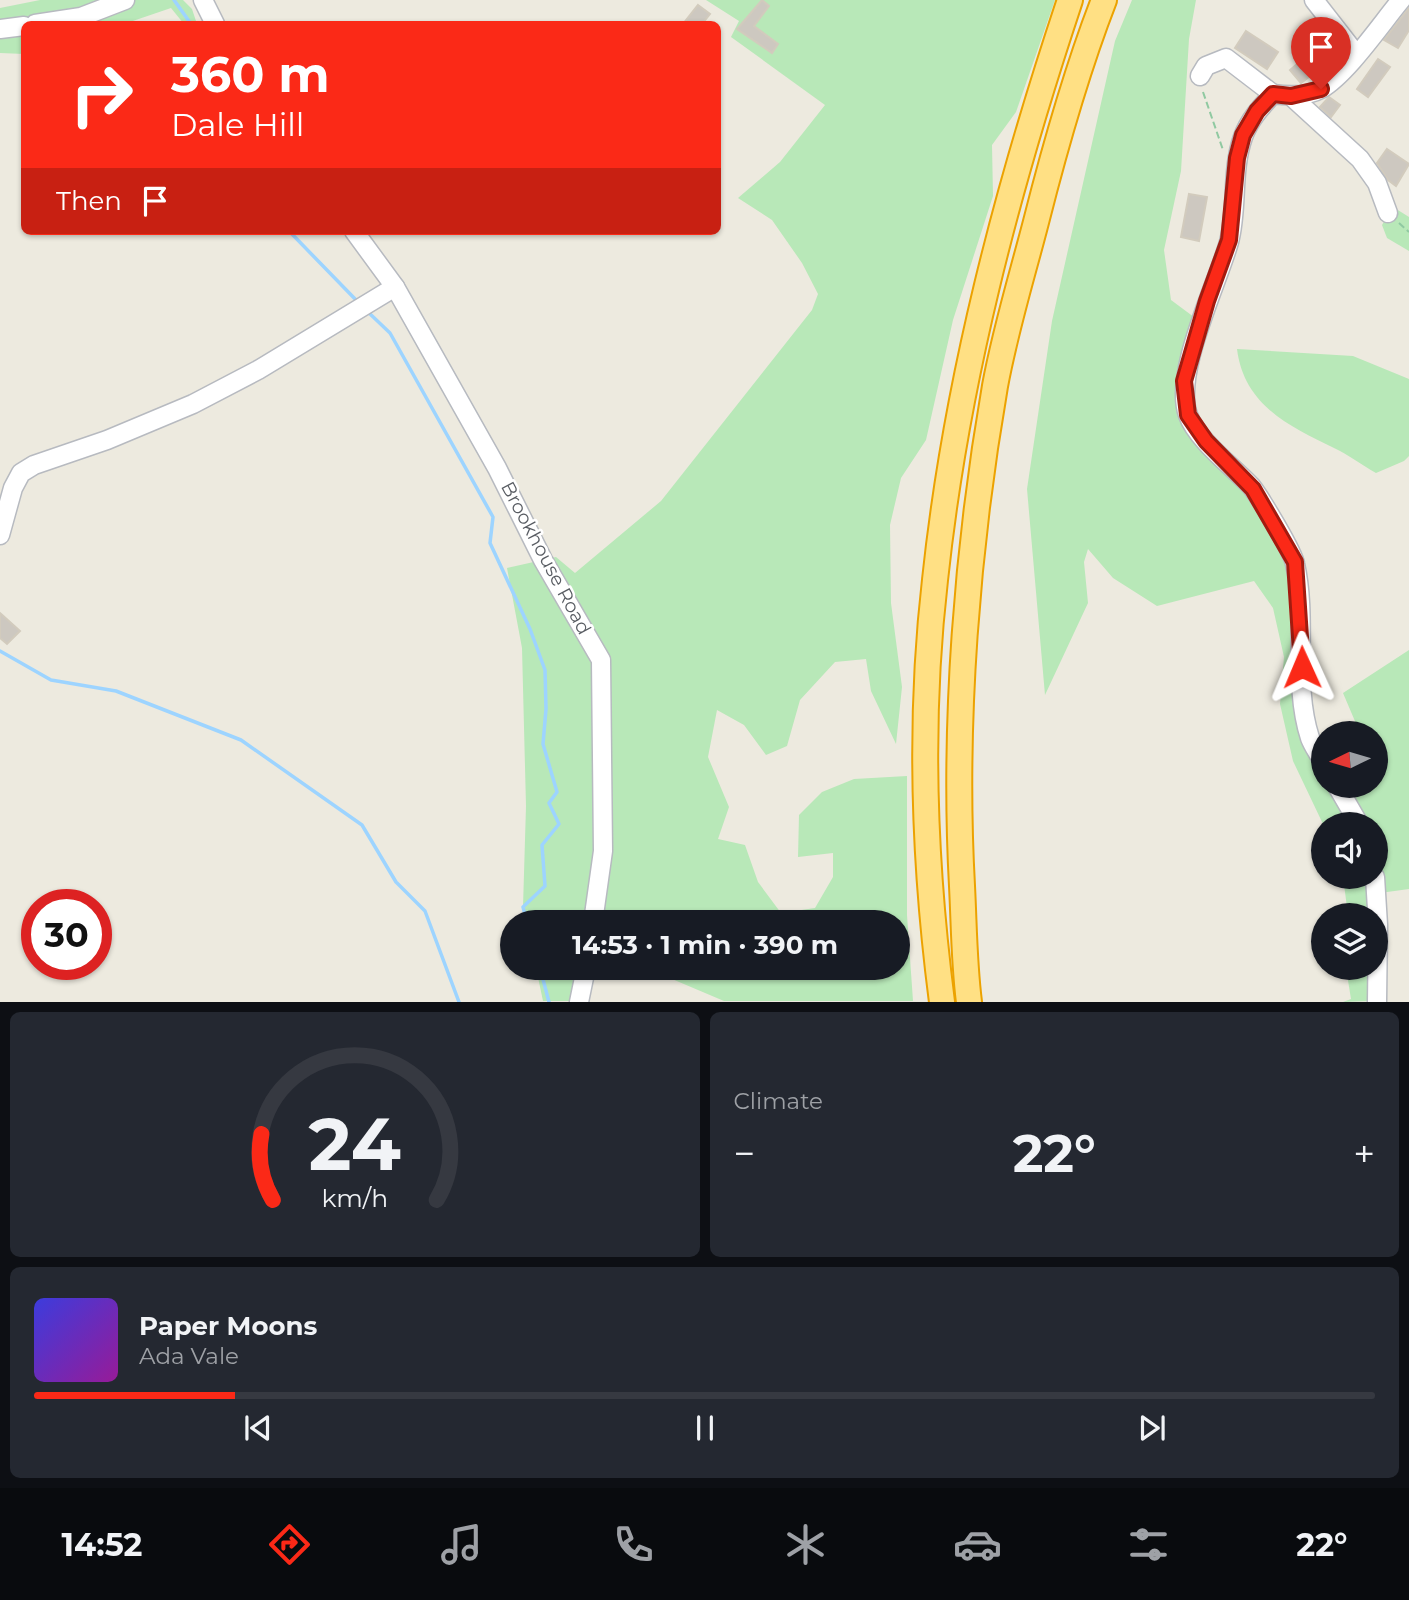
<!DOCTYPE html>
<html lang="en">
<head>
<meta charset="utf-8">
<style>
  :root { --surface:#171b24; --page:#242831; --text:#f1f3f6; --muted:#9ea1a6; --line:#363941; --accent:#fb2917 }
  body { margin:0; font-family:Montserrat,sans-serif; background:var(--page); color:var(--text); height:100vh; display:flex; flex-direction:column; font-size:26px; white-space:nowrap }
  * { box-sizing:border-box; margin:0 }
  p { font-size:23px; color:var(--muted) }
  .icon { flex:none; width:38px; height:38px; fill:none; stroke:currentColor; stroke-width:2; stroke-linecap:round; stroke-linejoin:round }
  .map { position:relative; height:1002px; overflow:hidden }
  .side { display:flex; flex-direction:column; gap:10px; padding:10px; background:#0d0f14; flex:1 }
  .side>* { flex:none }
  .hud { position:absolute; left:21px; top:21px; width:700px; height:214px; border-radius:10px; box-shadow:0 2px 5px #0004; background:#fb2917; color:#fff; overflow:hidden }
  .needle { width:46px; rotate:265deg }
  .tools { position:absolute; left:1311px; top:721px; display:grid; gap:14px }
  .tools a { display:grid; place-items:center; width:77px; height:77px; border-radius:50%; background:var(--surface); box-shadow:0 2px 5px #0004; font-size:35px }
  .speed { position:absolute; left:21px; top:889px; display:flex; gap:14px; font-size:35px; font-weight:700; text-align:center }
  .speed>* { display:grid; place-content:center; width:91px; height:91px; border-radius:50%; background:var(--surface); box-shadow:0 2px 5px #0004; line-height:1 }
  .speed .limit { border:10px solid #d22; background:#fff; color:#111 }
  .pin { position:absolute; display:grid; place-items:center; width:60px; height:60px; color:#fff; margin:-72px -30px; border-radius:50% 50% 50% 0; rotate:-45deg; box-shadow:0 0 7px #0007 }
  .pin .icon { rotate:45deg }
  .me { position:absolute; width:77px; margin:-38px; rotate:359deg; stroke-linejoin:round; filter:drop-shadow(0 0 5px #0008) }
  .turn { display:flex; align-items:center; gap:24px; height:147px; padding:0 35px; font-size:32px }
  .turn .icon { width:91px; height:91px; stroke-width:2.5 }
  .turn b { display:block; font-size:49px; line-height:60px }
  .then { display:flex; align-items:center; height:66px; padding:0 35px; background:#0003; gap:14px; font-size:26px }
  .big { font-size:52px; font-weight:700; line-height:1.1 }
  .side .card { flex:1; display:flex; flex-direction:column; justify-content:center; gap:10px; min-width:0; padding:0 24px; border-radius:10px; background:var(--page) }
  .side .dial { align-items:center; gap:0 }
  .dial svg { height:182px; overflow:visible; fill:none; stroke:var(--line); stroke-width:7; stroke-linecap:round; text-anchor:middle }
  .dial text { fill:var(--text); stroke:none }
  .song { display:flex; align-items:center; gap:21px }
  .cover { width:84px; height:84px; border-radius:10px; background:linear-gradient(135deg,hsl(240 70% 55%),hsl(300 70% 35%)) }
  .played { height:7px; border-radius:4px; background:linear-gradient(90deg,var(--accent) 15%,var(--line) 15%) }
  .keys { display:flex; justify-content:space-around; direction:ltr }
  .heat { display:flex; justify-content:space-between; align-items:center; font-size:38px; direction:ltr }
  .side .tiles { flex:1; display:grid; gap:10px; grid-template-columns:1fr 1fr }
  .card:last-child { grid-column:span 2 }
  .trip { position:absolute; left:500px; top:910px; width:410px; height:70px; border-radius:35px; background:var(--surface); box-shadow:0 2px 5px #0004; font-weight:700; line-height:70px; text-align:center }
  .menu { display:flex; height:112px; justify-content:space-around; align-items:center; background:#090b0e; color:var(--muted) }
  .menu .icon { width:49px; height:49px }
  .menu .active { color:var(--accent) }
  .menu b { font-size:32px; color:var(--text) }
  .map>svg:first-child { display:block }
</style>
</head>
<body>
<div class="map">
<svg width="1409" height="1002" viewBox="0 0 1409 1002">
  <rect width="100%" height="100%" fill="#edeadf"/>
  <g fill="#b8e8b8">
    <path d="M40,0H183L192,9L197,24H184L171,8L124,24H24V54L0,53V8Z"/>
    <path d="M706,0H1055L1016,112L992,145L993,196L953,320L926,440L901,478L890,525L891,603L902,687L896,744L871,691L866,659L835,662L800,700L787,746L766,755L744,725L717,710L708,757L729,807L718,839L745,845L758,882L781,913L815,908L833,877V853L798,857L799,815L822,792L854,779L907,776V915L913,1001H724L646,968H898V922H526L523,907L526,806L522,648L507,568L556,557L575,573L661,501L812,310L818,294L802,263L772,220L738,198L780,162L825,105L731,37L739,21Z"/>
    <path d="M1132,0H1196L1189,39L1181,171L1164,250L1171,300L1202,323L1188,415L1253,489L1295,562L1298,644L1323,770V786H1376V733H1360L1343,693L1409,650V889L1380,893L1376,915H1348L1343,877H1376V824H1323L1293,761L1280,704L1284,657L1273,608L1254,581L1157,606L1113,578L1088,549L1084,562L1088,603L1045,695L1027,489L1052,321L1115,41Z"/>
    <path d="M1393,207L1409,217V251L1387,238L1382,225Z"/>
    <path d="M1237,349L1353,356L1409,379V456L1404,461L1376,473C1362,465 1349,455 1334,448C1289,426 1244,405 1237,349Z"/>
    <path d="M536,968H586L579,1001H543Z"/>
    <path d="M1346,968H1372L1370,1001L1343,1002L1351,999Z"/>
  </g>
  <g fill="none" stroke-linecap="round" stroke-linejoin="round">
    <g stroke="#9dd4ff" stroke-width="3.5">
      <path d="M174,0L191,24"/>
      <path d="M289,231L358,302"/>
      <path d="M368,312L390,333L493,517L490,543L530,629L545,670L546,709L543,744L557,792L549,803L559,824L542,845L545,886L523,907L527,922"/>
      <path d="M0,651L51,680L116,691L241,740L362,825L396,882L425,911L459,1002"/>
      <path d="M540,968L549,1002"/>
    </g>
  </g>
  <g fill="#cdc8c0" stroke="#d2cbbd" stroke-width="2">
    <path d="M762,0L769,6L754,26L778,44L772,53L737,29Z"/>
    <path d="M698,5L710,14L702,24H683Z"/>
    <path d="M1409,8V30L1398,48L1384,40Z"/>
    <path d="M1246,31L1278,52L1267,69L1235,48Z"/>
    <path d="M1312,51L1324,65L1301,83L1290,70Z"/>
    <path d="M1378,59L1390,67L1368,97L1357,89Z"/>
    <path d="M1329,97L1340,105L1331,117L1320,107Z"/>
    <path d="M1387,149L1409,164L1396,186L1388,180L1377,163Z"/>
    <path d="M1189,194L1207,197L1199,241L1181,237Z"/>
    <path d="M0,613L20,631L7,644L0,638Z"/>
  </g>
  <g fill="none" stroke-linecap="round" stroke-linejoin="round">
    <defs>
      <g id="minor">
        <path d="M203,0L215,24"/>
        <path d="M1314,0L1356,54"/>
        <path d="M35,24L81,17L125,0"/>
        <path d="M0,29L24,26"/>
        <path d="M1200,76L1206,66L1226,58L1273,94"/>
        <path d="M1291,96L1360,159L1377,183L1388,213"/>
        <path d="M354,231L395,287L497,468L543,560L601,660L603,851L593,922"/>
        <path d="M0,535L13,488L21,473L34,465L107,440L193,404L258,370L395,287"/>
        <path d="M1323,762C1319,754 1313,746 1310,738C1292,683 1308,621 1295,564C1293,552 1260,497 1251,486C1232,466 1197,440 1188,415C1173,373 1217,285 1229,242C1238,208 1231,171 1243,137C1249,120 1261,107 1273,94C1288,96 1307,97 1321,89C1347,74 1381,24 1401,0"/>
        <path d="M1337,786L1359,824"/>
        <path d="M1375,877L1378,925L1377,1002"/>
        <path d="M579,1002L586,968"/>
      </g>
      <g id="highway">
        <path d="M942,1002C924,864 919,718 935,580C956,382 1007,189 1070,0"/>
        <path d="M969,1002C964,963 964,924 962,886C953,723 967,547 995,386C1005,331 1022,276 1036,222C1055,147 1076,72 1104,0"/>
      </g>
    </defs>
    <use href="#minor" stroke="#b7bac0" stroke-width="21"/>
    <use href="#highway" stroke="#eca200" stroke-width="28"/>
    <g stroke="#90c9a1" stroke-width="2" stroke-dasharray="7 3.5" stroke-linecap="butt">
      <path d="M1203,92L1223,150"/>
      <path d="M1399,223L1409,232"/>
    </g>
    <use href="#minor" stroke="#fff" stroke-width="18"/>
    <use href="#highway" stroke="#ffe084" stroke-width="24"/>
  </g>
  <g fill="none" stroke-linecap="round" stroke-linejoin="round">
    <defs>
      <path id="route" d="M1302,667L1295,562L1253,489L1206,441L1188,415L1184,381L1207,301L1229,240L1237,158L1243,135L1257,111L1273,94L1291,96L1321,89"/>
    </defs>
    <use href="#route" stroke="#a31b0f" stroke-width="18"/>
    <use href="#route" stroke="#fb2917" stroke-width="12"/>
  </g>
  <g text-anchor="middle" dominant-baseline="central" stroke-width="5" stroke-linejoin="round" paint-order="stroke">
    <g font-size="19" fill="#585c62" stroke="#fff">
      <text transform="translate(546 558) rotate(62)">Brookhouse Road</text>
    </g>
  </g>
</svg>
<div class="tools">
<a><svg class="needle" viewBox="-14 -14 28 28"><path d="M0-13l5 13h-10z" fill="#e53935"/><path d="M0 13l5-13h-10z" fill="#9ea1a6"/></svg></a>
<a><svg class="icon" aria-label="sound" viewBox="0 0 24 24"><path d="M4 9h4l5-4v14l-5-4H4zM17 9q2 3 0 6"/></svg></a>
<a><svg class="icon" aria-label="layers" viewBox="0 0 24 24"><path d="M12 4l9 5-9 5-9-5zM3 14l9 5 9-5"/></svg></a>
</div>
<div class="speed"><div class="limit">30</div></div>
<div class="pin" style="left:1321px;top:89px;background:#d93025"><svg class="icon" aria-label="arrive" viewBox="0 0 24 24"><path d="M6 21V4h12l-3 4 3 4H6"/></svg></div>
<svg class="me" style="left:1302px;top:667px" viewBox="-20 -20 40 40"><path d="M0-17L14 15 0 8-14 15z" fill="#fb2917" stroke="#fff" stroke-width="4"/></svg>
<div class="trip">14:53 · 1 min · 390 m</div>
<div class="hud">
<div class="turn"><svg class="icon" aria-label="right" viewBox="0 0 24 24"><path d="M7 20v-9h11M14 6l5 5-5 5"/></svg><div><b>360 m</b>Dale Hill</div></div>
<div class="then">Then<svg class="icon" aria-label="arrive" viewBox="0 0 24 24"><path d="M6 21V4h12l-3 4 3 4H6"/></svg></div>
</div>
</div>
<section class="side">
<div class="tiles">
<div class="card dial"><svg viewBox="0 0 100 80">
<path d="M14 69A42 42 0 1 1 86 69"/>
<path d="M14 69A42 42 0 0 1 9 40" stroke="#fb2917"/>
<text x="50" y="56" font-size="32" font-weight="700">24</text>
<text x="50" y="72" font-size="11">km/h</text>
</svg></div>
<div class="card"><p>Climate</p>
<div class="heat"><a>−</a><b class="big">22°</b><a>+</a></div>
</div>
<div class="card">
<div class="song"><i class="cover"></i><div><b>Paper Moons</b><p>Ada Vale</p></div></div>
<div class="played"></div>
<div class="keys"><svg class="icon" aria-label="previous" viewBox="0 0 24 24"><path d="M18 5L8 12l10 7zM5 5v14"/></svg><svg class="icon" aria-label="pause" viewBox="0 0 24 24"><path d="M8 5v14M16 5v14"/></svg><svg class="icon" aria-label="next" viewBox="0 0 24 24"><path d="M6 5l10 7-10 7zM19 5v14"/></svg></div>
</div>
</div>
</section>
<nav class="menu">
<b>14:52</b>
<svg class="icon active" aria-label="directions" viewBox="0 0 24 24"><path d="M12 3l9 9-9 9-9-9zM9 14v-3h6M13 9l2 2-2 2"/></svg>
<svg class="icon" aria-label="music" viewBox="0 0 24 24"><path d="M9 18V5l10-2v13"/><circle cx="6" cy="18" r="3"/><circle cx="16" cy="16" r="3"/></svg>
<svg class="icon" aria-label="phone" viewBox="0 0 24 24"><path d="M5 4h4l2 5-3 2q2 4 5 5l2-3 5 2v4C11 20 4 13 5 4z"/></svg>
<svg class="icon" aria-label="climate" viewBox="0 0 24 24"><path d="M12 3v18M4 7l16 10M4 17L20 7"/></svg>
<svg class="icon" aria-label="car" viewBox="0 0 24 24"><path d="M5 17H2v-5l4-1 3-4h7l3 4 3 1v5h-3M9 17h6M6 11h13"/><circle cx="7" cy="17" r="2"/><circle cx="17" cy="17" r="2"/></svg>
<svg class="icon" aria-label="filters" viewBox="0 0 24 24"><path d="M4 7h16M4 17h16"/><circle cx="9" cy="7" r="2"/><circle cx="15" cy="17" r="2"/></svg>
<b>22°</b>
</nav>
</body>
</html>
